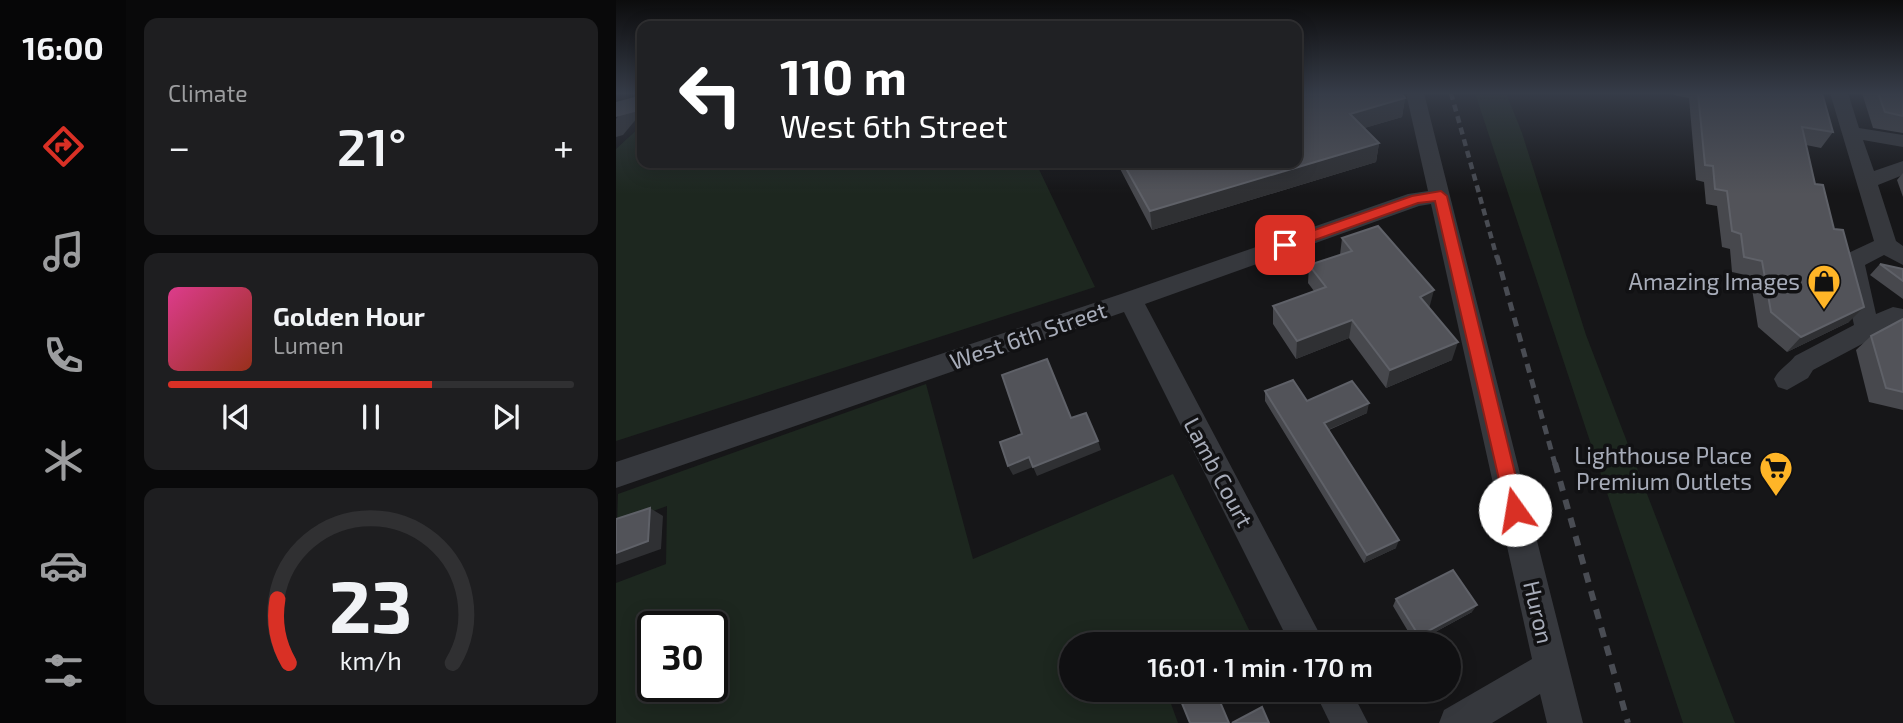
<!DOCTYPE html>
<html lang="en">
<head>
<meta charset="utf-8">
<style>
  :root { --surface:#101012; --page:#1e1e20; --text:#f1f3f6; --muted:#9c9d9f; --line:#303032; --accent:#d93025 }
  body { margin:0; font-family:"Exo 2",sans-serif; background:var(--page); color:var(--text); height:100vh; display:flex; flex-direction:column; font-size:26px; white-space:nowrap }
  * { box-sizing:border-box; margin:0 }
  p { font-size:23px; color:var(--muted) }
  .icon { flex:none; width:38px; height:38px; fill:none; stroke:currentColor; stroke-width:2; stroke-linecap:round; stroke-linejoin:round }
  .map { position:relative; flex:1; overflow:hidden }
  .panel { display:flex; flex-direction:column; gap:18px; padding:18px; background:#09090a; width:490px }
  .panel>* { flex:none }
  .hud { position:absolute; left:21px; top:21px; width:665px; height:147px; border-radius:14px; box-shadow:0 4px 18px #0003,0 0 0 2px var(--line); background:#202124; color:#fff; overflow:hidden }
  .speed { position:absolute; left:21px; top:611px; display:flex; gap:14px; font-size:35px; font-weight:700; text-align:center }
  .speed>* { display:grid; place-content:center; width:91px; height:91px; border-radius:50%; background:var(--surface); box-shadow:0 4px 18px #0003,0 0 0 2px var(--line); line-height:1 }
  .speed .limit { border:4px solid #111; border-radius:10px; background:#fff; color:#111 }
  .pin { position:absolute; display:grid; place-items:center; width:60px; height:60px; color:#fff; margin:-30px; border-radius:14px; box-shadow:0 4px 10px #0006 }
  .me { position:absolute; width:77px; margin:-38px; rotate:347deg; stroke-linejoin:round; filter:drop-shadow(0 0 5px #0008) }
  .turn { display:flex; align-items:center; gap:24px; height:147px; padding:0 28px; font-size:32px }
  .turn .icon { width:91px; height:91px; stroke-width:2.5 }
  .turn b { display:block; font-size:49px; line-height:60px }
  .big { font-size:52px; font-weight:600; line-height:1.1 }
  .panel .card { flex:1; display:flex; flex-direction:column; justify-content:center; gap:10px; min-width:0; padding:0 24px; border-radius:14px; background:var(--page) }
  .panel .dial { align-items:center; gap:0 }
  .dial svg { height:182px; overflow:visible; fill:none; stroke:var(--line); stroke-width:7; stroke-linecap:round; text-anchor:middle }
  .dial text { fill:var(--text); stroke:none }
  .song { display:flex; align-items:center; gap:21px }
  .cover { width:84px; height:84px; border-radius:10px; background:linear-gradient(135deg,hsl(330 70% 55%),hsl(10 70% 35%)) }
  .played { height:7px; border-radius:4px; background:linear-gradient(90deg,var(--accent) 65%,var(--line) 65%) }
  .keys { display:flex; justify-content:space-around; direction:ltr }
  .heat { display:flex; justify-content:space-between; align-items:center; font-size:38px; direction:ltr }
  .trip { position:absolute; left:443px; top:632px; width:402px; height:70px; border-radius:35px; background:var(--surface); box-shadow:0 4px 18px #0003,0 0 0 2px var(--line); font-weight:600; line-height:70px; text-align:center }
  main { display:flex; flex:1; min-height:0 }
  .tab-bar { display:flex; flex-direction:column; width:126px; justify-content:space-around; align-items:center; background:#060607; color:var(--muted) }
  .tab-bar .icon { width:49px; height:49px }
  .tab-bar .selected { color:var(--accent) }
  .tab-bar b { font-size:32px; color:var(--text) }
  .map>svg:first-child { display:block }
</style>
</head>
<body>
<main>
<nav class="tab-bar">
<b>16:00</b>
<svg class="icon selected" aria-label="directions" viewBox="0 0 24 24"><path d="M12 3l9 9-9 9-9-9zM9 14v-3h6M13 9l2 2-2 2"/></svg>
<svg class="icon" aria-label="music" viewBox="0 0 24 24"><path d="M9 18V5l10-2v13"/><circle cx="6" cy="18" r="3"/><circle cx="16" cy="16" r="3"/></svg>
<svg class="icon" aria-label="phone" viewBox="0 0 24 24"><path d="M5 4h4l2 5-3 2q2 4 5 5l2-3 5 2v4C11 20 4 13 5 4z"/></svg>
<svg class="icon" aria-label="climate" viewBox="0 0 24 24"><path d="M12 3v18M4 7l16 10M4 17L20 7"/></svg>
<svg class="icon" aria-label="car" viewBox="0 0 24 24"><path d="M5 17H2v-5l4-1 3-4h7l3 4 3 1v5h-3M9 17h6M6 11h13"/><circle cx="7" cy="17" r="2"/><circle cx="17" cy="17" r="2"/></svg>
<svg class="icon" aria-label="filters" viewBox="0 0 24 24"><path d="M4 7h16M4 17h16"/><circle cx="9" cy="7" r="2"/><circle cx="15" cy="17" r="2"/></svg>
</nav>
<section class="panel">
<div class="card"><p>Climate</p>
<div class="heat"><a>−</a><b class="big">21°</b><a>+</a></div>
</div>
<div class="card">
<div class="song"><i class="cover"></i><div><b>Golden Hour</b><p>Lumen</p></div></div>
<div class="played"></div>
<div class="keys"><svg class="icon" aria-label="previous" viewBox="0 0 24 24"><path d="M18 5L8 12l10 7zM5 5v14"/></svg><svg class="icon" aria-label="pause" viewBox="0 0 24 24"><path d="M8 5v14M16 5v14"/></svg><svg class="icon" aria-label="next" viewBox="0 0 24 24"><path d="M6 5l10 7-10 7zM19 5v14"/></svg></div>
</div>
<div class="card dial"><svg viewBox="0 0 100 80">
<path d="M14 69A42 42 0 1 1 86 69"/>
<path d="M14 69A42 42 0 0 1 9 41" stroke="#d93025"/>
<text x="50" y="56" font-size="32" font-weight="700">23</text>
<text x="50" y="72" font-size="11">km/h</text>
</svg></div>
</section>
<div class="map">
<svg width="1287" height="723" viewBox="0 0 1287 723">
  <rect width="100%" height="100%" fill="#161618"/>
  <g fill="#1d271f" fill-rule="evenodd">
    <path d="M859,93H890L906,133L970,335L1119,723H1067Z"/>
    <path d="M26,125V163H420L479,287L0,441V149Z"/>
    <path d="M310,384L357,559L557,474L640,644H455V690H576L554,701L562,723H0V583L50,564L51,506L1,524L2,494ZM37,626H96V686H37Z"/>
  </g>
  <g fill="none" stroke-linecap="round" stroke-linejoin="round">
    <g fill="#36383d" fill-rule="evenodd">
      <path d="M790,93H808L967,723H931L924,694L876,723H823L828,710L916,659L815,204L803,206L529,304L709,644H674L508,312L0,488V462L505,294L792,194L812,191Z"/>
      <path d="M1214,93H1232L1243,128L1287,135V147L1247,140L1258,171L1287,161V175L1262,185L1280,241L1287,246V265L1268,255L1249,265L1260,314L1277,307L1287,309V327L1280,326L1197,370L1192,378L1171,390L1162,387L1158,379C1163,369 1172,365 1179,356L1238,325L1224,261L1228,255L1258,241Z"/>
      <path d="M26,98V112L7,135L0,137V119L17,99Z"/>
      <path d="M698,690H735L752,723H714Z"/>
    </g>
    <path fill="#52555d" fill-rule="evenodd" d="M26,95V110L0,117V102Z"/>
    <path stroke="#494c53" stroke-width="4.5" stroke-dasharray="7 5" stroke-linecap="butt" d="M835,93L881,258"/>
    <path stroke="#494c53" stroke-width="5" stroke-dasharray="9 7" stroke-linecap="butt" d="M881,256L939,464"/>
    <path stroke="#494c53" stroke-width="6" stroke-dasharray="10 9" stroke-linecap="butt" d="M939,463L1012,723"/>
  </g>
  <g fill="#47484d">
    <path d="M1058,93H1206L1217,132L1205,148L1190,145L1233,322L1171,352L1142,327L1134,276L1116,272L1114,249L1106,247L1101,206L1090,204L1088,182L1080,180L1073,98L1058,95Z"/>
    <path d="M1246,93H1287V133L1257,128Z"/>
    <path d="M789,98L786,117L748,128L763,143L760,162L536,230L501,163H681Z"/>
    <path d="M1287,173V197L1281,180Z"/>
    <path d="M726,238L813,308L836,360L770,388L733,338L680,359L657,324V306L698,291L692,283L693,265L724,255Z"/>
    <path d="M1264,264L1287,269V299L1254,275Z"/>
    <path d="M1287,319V410L1253,402L1240,350L1255,336Z"/>
    <path d="M649,391L751,413L713,430L780,548L748,563L649,401Z"/>
    <path d="M780,599L856,612L799,643L777,606Z"/>
  </g>
  <g fill="#2f3033">
    <path d="M789,98L786,117L732,133L734,114Z"/>
    <path d="M763,143L760,162L536,230L534,211Z"/>
    <path d="M818,290L813,309L804,297Z"/>
    <path d="M1248,307L1233,322L1171,352L1185,337Z"/>
    <path d="M736,320L733,338L680,359L681,341Z"/>
    <path d="M842,342L836,360L770,388L774,370Z"/>
    <path d="M753,403L751,413L707,432L708,423Z"/>
    <path d="M482,441L485,450L421,476L417,467L397,475L392,466L413,457Z"/>
    <path d="M34,508L47,516L45,549L0,565V553Z"/>
    <path d="M783,540L780,548L748,563L751,555Z"/>
    <path d="M861,605L856,612L799,643L803,636Z"/>
  </g>
  <g fill="#525359" stroke="#5f6168" stroke-width="2">
    <path d="M681,93H785L789,98L734,114L763,143L534,211L507,163H681Z"/>
    <path d="M1082,93H1206L1217,132L1186,127L1199,184L1207,185L1218,229L1227,230L1248,307L1185,337L1155,312L1146,261L1128,257L1125,234L1116,231L1111,191L1099,189L1097,166L1089,165Z"/>
    <path d="M1262,93H1287V116L1269,112Z"/>
    <path d="M762,226L818,290L804,297L842,342L774,370L736,320L681,341L657,306L710,287L693,265L736,251L726,238Z"/>
    <path d="M1264,264L1287,269V281Z"/>
    <path d="M1287,319V392L1270,388L1255,336Z"/>
    <path d="M431,359L455,418L470,413L482,441L417,467L413,457L392,466L384,442L406,434L386,375Z"/>
    <path d="M677,380L691,401L736,381L753,403L708,423L783,540L751,555L649,391Z"/>
    <path d="M34,508L32,541L0,553V519Z"/>
    <path d="M837,570L861,605L803,636L780,599Z"/>
    <path d="M587,690H599L613,723H574L565,701Z"/>
    <path d="M646,707L653,723H616Z"/>
  </g>
  <linearGradient id="sky" x2="0" y2="1"><stop stop-color="#0c0c0d"/><stop offset="0.48" stop-color="#363c48"/><stop offset="1" stop-color="#363c48" stop-opacity="0"/></linearGradient>
  <rect width="1287" height="194" fill="url(#sky)"/>
  <path fill="#d93025" stroke="#8d1f18" stroke-width="2" d="M825,191L831,196L908,510L905,516L899,519L892,516L890,510L819,201L802,203L674,249H664L662,245L664,242L796,196Z"/>
  <defs>
    <symbol id="shop-pin" viewBox="-11 -11 22 30"><path d="M0 17L-7.5 6A9.5 9.5 0 1 1 7.5 6Z" fill="#ffb527" stroke="#111113"/><path d="M-5-2.5h2.3a2.7 3.5 0 0 1 5.4 0H5L5.5 6h-11ZM-1.5-2.5h3a1.5 2.3 0 0 0-3 0Z" fill="#111"/></symbol>
    <symbol id="supermarket-pin" viewBox="-11 -11 22 30"><path d="M0 17L-7.5 6A9.5 9.5 0 1 1 7.5 6Z" fill="#ffb527" stroke="#111113"/><path d="M-6-5.5h2.5l.6 2H6L4.5 2H-2.5L-4.4-4H-6ZM-1.5 3.2a1.3 1.3 0 1 0 .1 0ZM3 3.2a1.3 1.3 0 1 0 .1 0Z" fill="#111"/></symbol>
  </defs>
  <g fill-rule="evenodd">
    <use href="#shop-pin" x="1189" y="262" width="38" height="52"/>
    <use href="#supermarket-pin" x="1141" y="449" width="38" height="52"/>
  </g>
  <g text-anchor="middle" dominant-baseline="central" stroke-width="7" stroke-linejoin="round" paint-order="stroke">
    <g font-size="23" fill="#a7acb9" stroke="#111113" text-anchor="end">
      <text x="1184" y="281">Amazing Images</text>
      <text x="1136" y="455">Lighthouse Place<tspan x="1136" dy="26">Premium Outlets</tspan></text>
    </g>
    <g font-size="23" fill="#a7acb9" stroke="#111113">
      <text transform="translate(412 335) rotate(-19)">West 6th Street</text>
      <text transform="translate(603 472) rotate(62)">Lamb Court</text>
      <text transform="translate(923 612) rotate(77)">Huron</text>
    </g>
  </g>
</svg>
<div class="speed"><div class="limit">30</div></div>
<div class="pin" style="left:669px;top:245px;background:#d93025"><svg class="icon" aria-label="arrive" viewBox="0 0 24 24"><path d="M6 21V4h12l-3 4 3 4H6"/></svg></div>
<svg class="me" style="left:899px;top:510px" viewBox="-20 -20 40 40"><circle r="19" fill="#fff"/><path d="M0-13L10 11 0 6-10 11z" fill="#d93025"/></svg>
<div class="trip">16:01 · 1 min · 170 m</div>
<div class="hud">
<div class="turn"><svg class="icon" aria-label="left" viewBox="0 0 24 24"><path d="M17 20v-9H6M10 6l-5 5 5 5"/></svg><div><b>110 m</b>West 6th Street</div></div>
</div>
</div>
</main>
</body>
</html>
